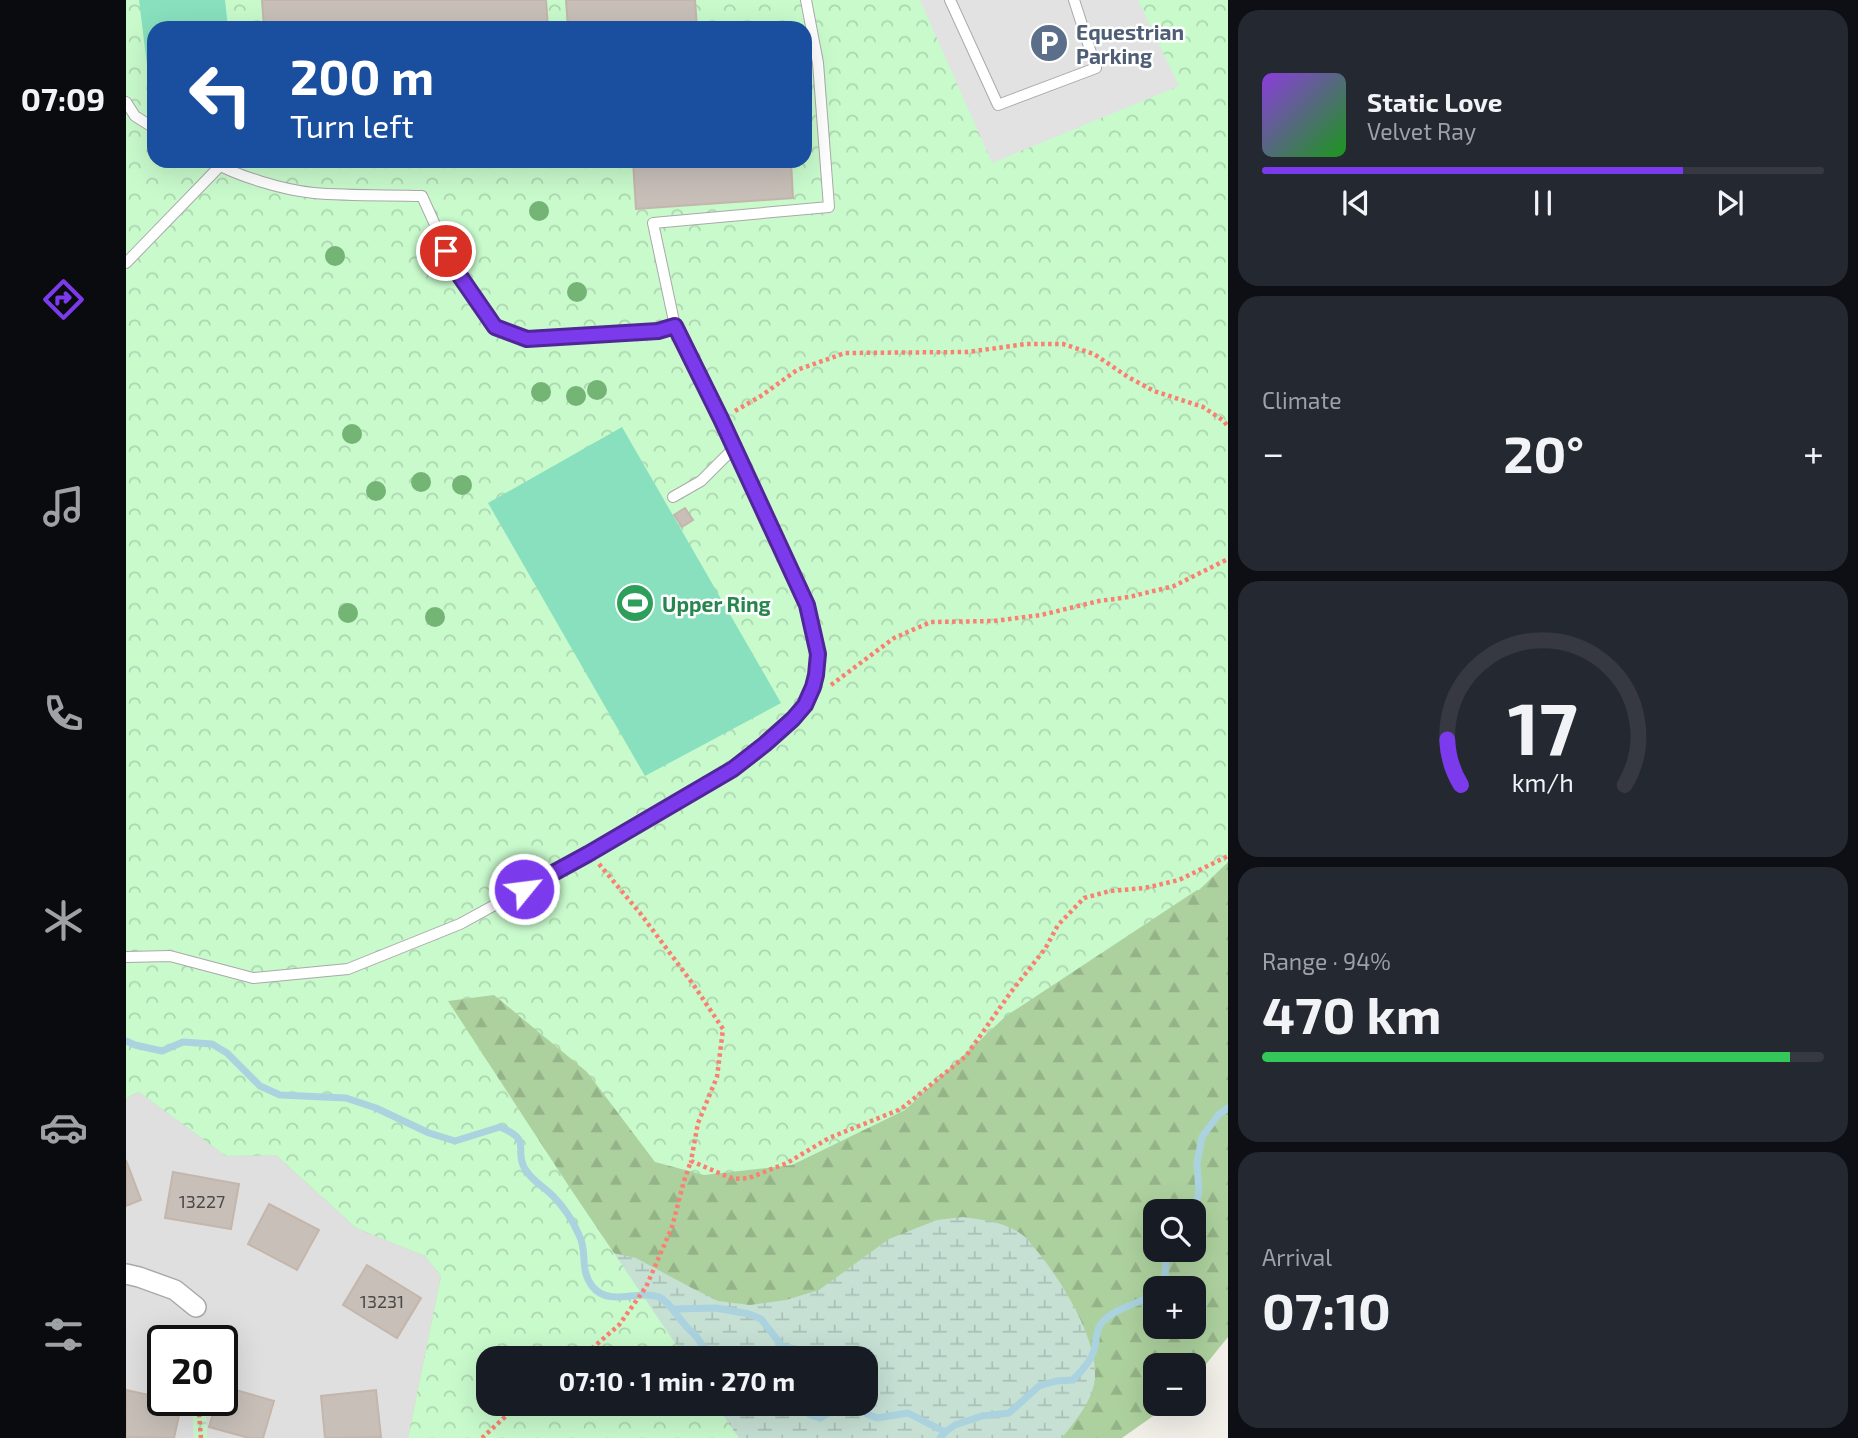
<!DOCTYPE html>
<html lang="en">
<head>
<meta charset="utf-8">
<style>
  :root { --surface:#171b24; --page:#242831; --text:#f1f3f6; --muted:#9ea1a6; --line:#363941; --accent:#7c3aed }
  body { margin:0; font-family:"Exo 2",sans-serif; background:var(--page); color:var(--text); height:100vh; display:flex; flex-direction:column; font-size:26px; white-space:nowrap }
  * { box-sizing:border-box; margin:0 }
  p { font-size:23px; color:var(--muted) }
  .icon { flex:none; width:38px; height:38px; fill:none; stroke:currentColor; stroke-width:2; stroke-linecap:round; stroke-linejoin:round }
  .map { position:relative; flex:1; overflow:hidden }
  .panel { display:flex; flex-direction:column; gap:10px; padding:10px; background:#0d0f14; width:630px }
  .panel>* { flex:none }
  .guide { position:absolute; left:21px; top:21px; width:665px; height:147px; border-radius:21px; box-shadow:0 7px 28px #0002; background:#1a4fa0; color:#fff; overflow:hidden }
  .buttons { position:absolute; left:1017px; top:1199px; display:grid; gap:14px }
  .buttons a { display:grid; place-items:center; width:63px; height:63px; border-radius:14px; background:var(--surface); box-shadow:0 7px 28px #0002; font-size:35px }
  .speed { position:absolute; left:21px; top:1325px; display:flex; gap:14px; font-size:35px; font-weight:700; text-align:center }
  .speed>* { display:grid; place-content:center; width:91px; height:91px; border-radius:50%; background:var(--surface); box-shadow:0 7px 28px #0002; line-height:1 }
  .speed .limit { border:4px solid #111; border-radius:10px; background:#fff; color:#111 }
  .pin { position:absolute; display:grid; place-items:center; width:60px; height:60px; color:#fff; margin:-30px; border:4px solid #fff; border-radius:50%; box-shadow:0 2px 7px #0007 }
  .me { position:absolute; width:77px; margin:-38px; rotate:61deg; stroke-linejoin:round; filter:drop-shadow(0 0 5px #0008) }
  .turn { display:flex; align-items:center; gap:24px; height:147px; padding:0 28px; font-size:32px }
  .turn .icon { width:91px; height:91px; stroke-width:2.5 }
  .turn b { display:block; font-size:49px; line-height:60px }
  .big { font-size:52px; font-weight:700; line-height:1.1 }
  .panel .tile { flex:1; display:flex; flex-direction:column; justify-content:center; gap:10px; min-width:0; padding:0 24px; border-radius:21px; background:var(--page) }
  .panel .dial { align-items:center; gap:0 }
  .dial svg { height:182px; overflow:visible; fill:none; stroke:var(--line); stroke-width:7; stroke-linecap:round; text-anchor:middle }
  .dial text { fill:var(--text); stroke:none }
  .song { display:flex; align-items:center; gap:21px }
  .cover { width:84px; height:84px; border-radius:10px; background:linear-gradient(135deg,hsl(270 70% 55%),hsl(120 70% 35%)) }
  .played { height:7px; border-radius:4px; background:linear-gradient(90deg,var(--accent) 75%,var(--line) 75%) }
  .keys { display:flex; justify-content:space-around; direction:ltr }
  .heat { display:flex; justify-content:space-between; align-items:center; font-size:38px; direction:ltr }
  .charge { height:10px; border-radius:5px; background:linear-gradient(90deg,#34c759 94%,var(--line) 0) }
  .trip { position:absolute; left:350px; top:1346px; width:402px; height:70px; border-radius:21px; background:var(--surface); box-shadow:0 7px 28px #0002; font-weight:700; line-height:70px; text-align:center }
  main { display:flex; flex:1; min-height:0 }
  .dock { display:flex; flex-direction:column; width:126px; justify-content:space-around; align-items:center; background:#090b0e; color:var(--muted) }
  .dock .icon { width:49px; height:49px }
  .dock .current { color:var(--accent) }
  .dock b { font-size:32px; color:var(--text) }
  .map>svg:first-child { display:block }
</style>
</head>
<body>
<main>
<nav class="dock">
<b>07:09</b>
<svg class="icon current" aria-label="directions" viewBox="0 0 24 24"><path d="M12 3l9 9-9 9-9-9zM9 14v-3h6M13 9l2 2-2 2"/></svg>
<svg class="icon" aria-label="music" viewBox="0 0 24 24"><path d="M9 18V5l10-2v13"/><circle cx="6" cy="18" r="3"/><circle cx="16" cy="16" r="3"/></svg>
<svg class="icon" aria-label="phone" viewBox="0 0 24 24"><path d="M5 4h4l2 5-3 2q2 4 5 5l2-3 5 2v4C11 20 4 13 5 4z"/></svg>
<svg class="icon" aria-label="climate" viewBox="0 0 24 24"><path d="M12 3v18M4 7l16 10M4 17L20 7"/></svg>
<svg class="icon" aria-label="car" viewBox="0 0 24 24"><path d="M5 17H2v-5l4-1 3-4h7l3 4 3 1v5h-3M9 17h6M6 11h13"/><circle cx="7" cy="17" r="2"/><circle cx="17" cy="17" r="2"/></svg>
<svg class="icon" aria-label="filters" viewBox="0 0 24 24"><path d="M4 7h16M4 17h16"/><circle cx="9" cy="7" r="2"/><circle cx="15" cy="17" r="2"/></svg>
</nav>
<div class="map">
<svg width="1102" height="1438" viewBox="0 0 1102 1438">
  <defs>
    <pattern id="forest-firs" width="22" height="20" patternUnits="userSpaceOnUse" patternTransform="scale(1.75)"><rect width="22" height="20" fill="#add19e"/><path d="M5 1l3.5 6h-7zM16 11l3.5 6h-7z" fill="#95b388"/></pattern>
    <pattern id="wetland-marsh" width="20" height="14" patternUnits="userSpaceOnUse" patternTransform="scale(1.75)"><rect width="20" height="14" fill="#c6e0d4"/><path d="M1 5h8M5 5V1M11 12h8M15 12V8" fill="none" stroke="#aac0b6"/></pattern>
    <pattern id="park-crowns" width="20" height="18" patternUnits="userSpaceOnUse" patternTransform="scale(1.75)"><rect width="20" height="18" fill="#c8facc"/><path d="M2 6a3 3 0 1 1 6 0M12 15a3 3 0 1 1 6 0" fill="none" stroke="#acd6af"/></pattern>
  </defs>
  <rect width="100%" height="100%" fill="#f2efe9"/>
  <path fill="#e0dfdf" d="M13,1092L100,1156L150,1155L230,1228L299,1256L315,1276L282,1438H81L79,1400H96V1340H37V1400H66L68,1438H0V1098Z"/>
  <path fill="url(#forest-firs)" fill-rule="evenodd" d="M1102,123V1337L1068,1379V1365H1029V1404H1044L996,1438H282L315,1276L299,1256L230,1228L150,1155L100,1156L13,1092L0,1098ZM1029,1211H1068V1250H1029ZM1029,1288H1068V1326H1029ZM362,1358H740V1404H362Z"/>
  <path fill="url(#wetland-marsh)" d="M837,1217C858,1220 880,1222 898,1236C903,1240 907,1247 912,1252C936,1282 971,1338 969,1377C967,1401 950,1420 936,1438H478L455,1404H740V1358H417L482,1252L510,1258L564,1287L592,1301L624,1305L660,1300L693,1290L763,1239L811,1220Z"/>
  <g fill="url(#park-crowns)" fill-rule="evenodd">
    <path d="M0,0H1102V862L1073,890H1071L880,1016L779,1110L666,1165L578,1175L529,1162L461,1072L368,995L322,1001L444,1188L559,1358H362V1404H589L613,1438H282L315,1276L299,1256L230,1228L150,1155L100,1156L13,1092L0,1098ZM28,28H679V161H28Z"/>
    <path d="M66,1400H79L81,1438H68Z"/>
  </g>
  <g fill="#88e0be">
    <path d="M13,0H99L102,28H28V86L22,73Z"/>
    <path d="M496,427L655,703L519,776L362,503Z"/>
  </g>
  <path fill="#e2e2e2" d="M794,0H1012L1053,86L866,163Z"/>
  <g fill="none" stroke-linecap="round" stroke-linejoin="round">
    <g stroke="#aad3df" stroke-width="7">
      <path d="M0,1041L9,1045L36,1051L57,1042L86,1044L101,1053L134,1086L154,1095L220,1098L250,1108L303,1133L329,1141L374,1127C408,1141 387,1149 399,1169C408,1183 416,1185 426,1195C437,1206 447,1221 453,1235C462,1251 453,1269 466,1286C483,1308 512,1289 533,1297C543,1302 548,1312 555,1320C559,1326 565,1331 570,1336C575,1343 580,1351 585,1358"/>
      <path d="M1068,1213L1073,1192L1071,1163L1076,1137L1093,1114L1102,1108"/>
      <path d="M1032,1288L1039,1275L1041,1250"/>
      <path d="M548,1309L590,1308L623,1314L635,1319L656,1346L692,1355L696,1358"/>
      <path d="M624,1404L653,1409L674,1408L685,1415L694,1418L704,1412L711,1404"/>
      <path d="M734,1404L741,1414L751,1418L782,1413L819,1432"/>
      <path d="M814,1438L819,1432L829,1425L856,1416L883,1413L913,1386L930,1381L947,1380C954,1372 964,1363 967,1353C971,1344 969,1333 974,1325C986,1309 1010,1304 1028,1295L1029,1292"/>
    </g>
  </g>
  <g fill="#c7bfb8" stroke="#c4b6ab" stroke-width="2">
    <path d="M136,0H420L422,28H138Z"/>
    <path d="M440,0H569L571,28H442Z"/>
    <path d="M507,161H665L667,198L510,209Z"/>
    <path d="M559,508L567,520L556,527L548,515Z"/>
    <path d="M0,1160L15,1200L0,1206Z"/>
    <path d="M47,1172L113,1184L105,1229L39,1218Z"/>
    <path d="M143,1204L193,1230L171,1270L122,1244Z"/>
    <path d="M241,1265L295,1298L271,1338L217,1305Z"/>
    <path d="M96,1386L148,1401L137,1438H123L83,1427L91,1400H96Z"/>
    <path d="M0,1390L37,1398V1400L56,1402L48,1438L0,1437Z"/>
    <path d="M250,1390L255,1437L199,1438L195,1396Z"/>
  </g>
  <g fill="none" stroke-linecap="round" stroke-linejoin="round">
    <defs>
      <g id="lane">
        <path d="M824,0L872,105L970,68L948,0"/>
        <path d="M0,102L9,116L28,128"/>
        <path d="M0,263L94,166"/>
        <path d="M549,326L527,223L703,207L692,63L680,0"/>
        <path d="M547,497L575,481L608,448"/>
        <path d="M0,957L44,956L127,978L222,969L334,924L462,854L607,769L639,744L667,719L679,705L687,687L690,675L692,654L691,644L681,605L595,419L549,326L532,331L401,339L369,327L329,269L296,196C260,195 223,196 188,193C157,190 111,176 85,161"/>
      </g>
      <path id="street" d="M0,1274L13,1277L49,1290L70,1307"/>
    </defs>
    <use href="#lane" stroke="#a9a9a9" stroke-width="12"/>
    <use href="#street" stroke="#a9a9a9" stroke-width="22"/>
    <g stroke="#fa8072" stroke-width="4.5" stroke-dasharray="3.5 3.5" stroke-linecap="butt">
      <path d="M609,411L635,396L671,370L719,353L842,352L900,344H937L968,354L1002,377L1028,391L1077,407L1098,421L1102,427"/>
      <path d="M705,685L768,638L805,622L868,621L915,615L973,601L1003,597L1048,586L1102,559"/>
      <path d="M473,864L514,913L567,984L597,1029L591,1077L572,1123L565,1161L607,1179L623,1178L661,1163L703,1138L775,1109L840,1056L885,992L919,949L932,925L958,898L984,891L1019,888L1053,880L1102,856"/>
      <path d="M455,1358L493,1325L520,1287L546,1227L558,1181L565,1161"/>
      <path d="M72,1400L75,1438"/>
      <path d="M356,1438L393,1404"/>
    </g>
    <use href="#lane" stroke="#fff" stroke-width="10"/>
    <use href="#street" stroke="#fff" stroke-width="19"/>
  </g>
  <g fill="#74b475">
    <circle cx="413" cy="211" r="10"/>
    <circle cx="209" cy="256" r="10"/>
    <circle cx="451" cy="292" r="10"/>
    <circle cx="471" cy="390" r="10"/>
    <circle cx="415" cy="392" r="10"/>
    <circle cx="450" cy="396" r="10"/>
    <circle cx="226" cy="434" r="10"/>
    <circle cx="295" cy="482" r="10"/>
    <circle cx="336" cy="485" r="10"/>
    <circle cx="250" cy="491" r="10"/>
    <circle cx="222" cy="613" r="10"/>
    <circle cx="309" cy="617" r="10"/>
  </g>
  <g fill="none" stroke-linecap="round" stroke-linejoin="round">
    <defs>
      <path id="route" d="M320,251L329,269L369,327L401,339L532,331L549,326L595,419L681,605L692,654L690,675L687,687L679,705L667,719L639,744L607,769L462,854L398,889"/>
    </defs>
    <use href="#route" stroke="#51269a" stroke-width="18"/>
    <use href="#route" stroke="#7c3aed" stroke-width="12"/>
  </g>
  <defs>
    <symbol id="parking-disc" viewBox="-11 -11 22 22"><circle r="9.5" fill="#5c6f8a" stroke="#fff"/><path d="M-3.5-5.5H1a3.5 3.5 0 0 1 0 7H-1V5.5H-3.5ZM-1-3.4V-.6H.8a1.4 1.4 0 0 0 0-2.8Z" fill="#fff"/></symbol>
    <symbol id="stadium-disc" viewBox="-11 -11 22 22"><circle r="9.5" fill="#2e9e5b" stroke="#fff"/><path d="M0-5a6.5 5 0 1 0 0 10a6.5 5 0 1 0 0-10ZM-3.5-1.8h7v3.6h-7Z" fill="#fff"/></symbol>
  </defs>
  <g fill-rule="evenodd">
    <use href="#parking-disc" x="901" y="21" width="44" height="44"/>
    <use href="#stadium-disc" x="487" y="581" width="44" height="44"/>
  </g>
  <g text-anchor="middle" dominant-baseline="central" stroke-width="5" stroke-linejoin="round" paint-order="stroke">
    <g font-size="18" fill="#4b4948">
      <text x="76" y="1201">13227</text>
      <text x="256" y="1301">13231</text>
    </g>
    <g font-size="21" font-weight="bold" fill="#4e5e75" stroke="#fff" text-anchor="start">
      <text x="950" y="31">Equestrian<tspan x="950" dy="24">Parking</tspan></text>
    </g>
    <g font-size="21" font-weight="bold" fill="#27864d" stroke="#fff" text-anchor="start">
      <text x="536" y="603">Upper Ring</text>
    </g>
  </g>
</svg>
<div class="buttons">
<a><svg class="icon" aria-label="search" viewBox="0 0 24 24"><circle cx="10" cy="10" r="6"/><path d="M15 15l6 6"/></svg></a>
<a>+</a>
<a>−</a>
</div>
<div class="speed"><div class="limit">20</div></div>
<div class="pin" style="left:320px;top:251px;background:#d93025"><svg class="icon" aria-label="arrive" viewBox="0 0 24 24"><path d="M6 21V4h12l-3 4 3 4H6"/></svg></div>
<svg class="me" style="left:398px;top:889px" viewBox="-20 -20 40 40"><circle r="17" fill="#7c3aed" stroke="#fff" stroke-width="3"/><path d="M0-11L8 9 0 5-8 9z" fill="#fff"/></svg>
<div class="trip">07:10 · 1 min · 270 m</div>
<div class="guide">
<div class="turn"><svg class="icon" aria-label="left" viewBox="0 0 24 24"><path d="M17 20v-9H6M10 6l-5 5 5 5"/></svg><div><b>200 m</b>Turn left</div></div>
</div>
</div>
<section class="panel">
<div class="tile">
<div class="song"><i class="cover"></i><div><b>Static Love</b><p>Velvet Ray</p></div></div>
<div class="played"></div>
<div class="keys"><svg class="icon" aria-label="previous" viewBox="0 0 24 24"><path d="M18 5L8 12l10 7zM5 5v14"/></svg><svg class="icon" aria-label="pause" viewBox="0 0 24 24"><path d="M8 5v14M16 5v14"/></svg><svg class="icon" aria-label="next" viewBox="0 0 24 24"><path d="M6 5l10 7-10 7zM19 5v14"/></svg></div>
</div>
<div class="tile"><p>Climate</p>
<div class="heat"><a>−</a><b class="big">20°</b><a>+</a></div>
</div>
<div class="tile dial"><svg viewBox="0 0 100 80">
<path d="M14 69A42 42 0 1 1 86 69"/>
<path d="M14 69A42 42 0 0 1 8 49" stroke="#7c3aed"/>
<text x="50" y="56" font-size="32" font-weight="700">17</text>
<text x="50" y="72" font-size="11">km/h</text>
</svg></div>
<div class="tile"><p>Range · 94%</p><b class="big">470 km</b><div class="charge"></div></div>
<div class="tile"><p>Arrival</p><b class="big">07:10</b></div>
</section>
</main>
</body>
</html>
